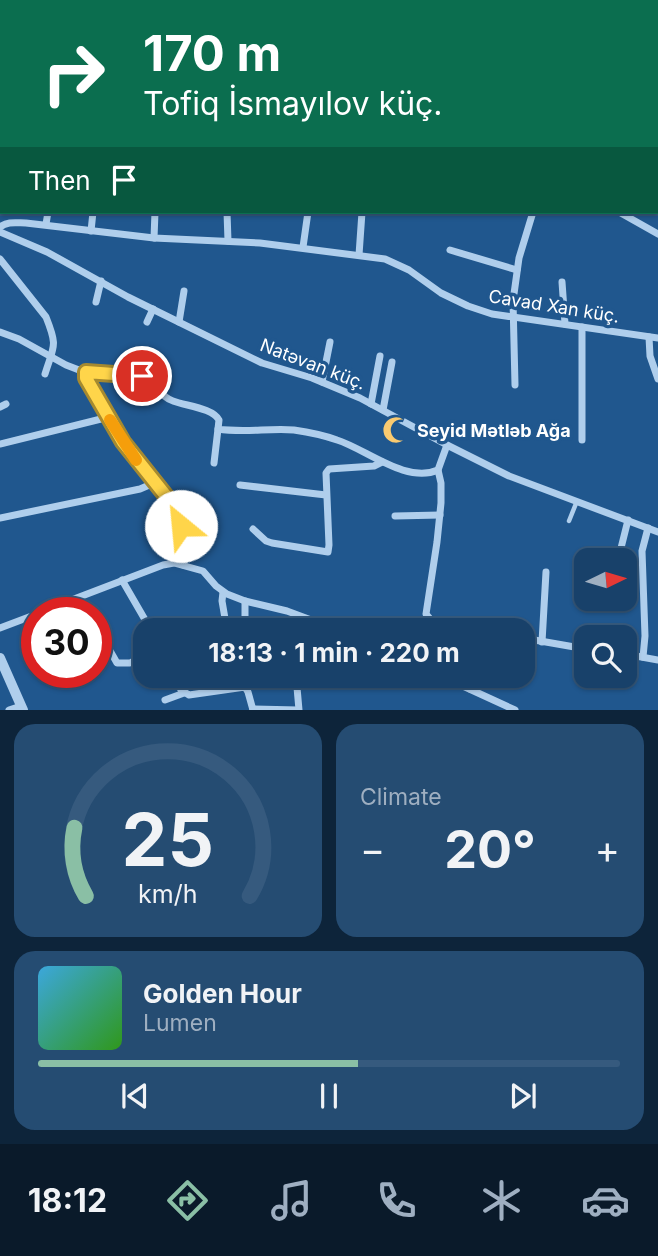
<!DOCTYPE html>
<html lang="en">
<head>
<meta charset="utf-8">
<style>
  :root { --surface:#18416a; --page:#254c72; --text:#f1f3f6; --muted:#9fafc1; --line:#365a7e; --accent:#8abfa5 }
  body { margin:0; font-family:Inter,sans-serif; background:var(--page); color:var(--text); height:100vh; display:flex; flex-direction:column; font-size:26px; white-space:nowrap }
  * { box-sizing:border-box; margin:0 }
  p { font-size:23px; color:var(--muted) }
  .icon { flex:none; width:38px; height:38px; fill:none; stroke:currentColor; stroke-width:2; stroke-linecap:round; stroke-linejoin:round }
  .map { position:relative; height:710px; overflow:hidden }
  .panel { display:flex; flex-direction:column; gap:14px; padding:14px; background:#0d243a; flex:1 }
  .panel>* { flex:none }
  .guide { position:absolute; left:0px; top:0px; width:658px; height:214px; box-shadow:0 2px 5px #0004,0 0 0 2px var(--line); background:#0b6e4f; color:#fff; overflow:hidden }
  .needle { width:46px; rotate:85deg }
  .tools { position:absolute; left:574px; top:548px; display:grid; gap:14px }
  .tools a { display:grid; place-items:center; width:63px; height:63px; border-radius:14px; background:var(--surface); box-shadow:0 2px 5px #0004,0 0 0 2px var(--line); font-size:35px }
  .speed { position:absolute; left:21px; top:597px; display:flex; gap:14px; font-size:35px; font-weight:700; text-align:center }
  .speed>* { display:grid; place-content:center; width:91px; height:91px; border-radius:50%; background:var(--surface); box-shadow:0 2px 5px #0004,0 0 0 2px var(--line); line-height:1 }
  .speed .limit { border:10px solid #d22; background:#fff; color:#111 }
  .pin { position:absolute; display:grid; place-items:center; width:60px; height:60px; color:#fff; margin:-30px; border:4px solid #fff; border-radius:50%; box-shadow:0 2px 7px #0007 }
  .me { position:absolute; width:77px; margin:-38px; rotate:332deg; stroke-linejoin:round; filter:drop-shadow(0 0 5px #0008) }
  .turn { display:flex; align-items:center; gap:24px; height:147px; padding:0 28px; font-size:32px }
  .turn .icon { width:91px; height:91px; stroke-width:2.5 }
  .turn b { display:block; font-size:49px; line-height:60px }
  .then { display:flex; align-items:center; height:66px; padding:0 28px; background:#0003; gap:14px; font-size:26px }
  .big { font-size:52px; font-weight:700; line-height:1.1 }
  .panel .widget { flex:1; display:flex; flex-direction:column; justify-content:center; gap:10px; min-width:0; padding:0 24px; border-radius:21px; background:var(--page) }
  .panel .dial { align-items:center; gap:0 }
  .dial svg { height:182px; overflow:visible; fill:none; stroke:var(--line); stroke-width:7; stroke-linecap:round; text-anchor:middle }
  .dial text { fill:var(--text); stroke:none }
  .song { display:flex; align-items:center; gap:21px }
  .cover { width:84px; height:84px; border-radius:10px; background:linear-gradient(135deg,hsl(200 70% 55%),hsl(110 70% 35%)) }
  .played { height:7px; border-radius:4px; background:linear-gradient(90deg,var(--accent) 55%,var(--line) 55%) }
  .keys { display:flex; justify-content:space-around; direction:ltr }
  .heat { display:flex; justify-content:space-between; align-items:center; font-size:38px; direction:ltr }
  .panel .tiles { flex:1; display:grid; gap:14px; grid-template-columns:1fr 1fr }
  .widget:last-child { grid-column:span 2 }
  .trip { position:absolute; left:133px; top:618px; width:402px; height:70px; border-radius:21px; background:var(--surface); box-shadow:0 2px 5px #0004,0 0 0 2px var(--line); font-weight:700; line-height:70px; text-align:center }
  .tabs { display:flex; height:112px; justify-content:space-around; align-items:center; background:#0a1a2a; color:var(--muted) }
  .tabs .icon { width:49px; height:49px }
  .tabs .selected { color:var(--accent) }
  .tabs b { font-size:32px; color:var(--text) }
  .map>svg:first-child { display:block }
</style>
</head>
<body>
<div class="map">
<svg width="658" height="710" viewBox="0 0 658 710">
  <rect width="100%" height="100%" fill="#20578e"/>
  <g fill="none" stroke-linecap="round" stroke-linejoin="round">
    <path stroke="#afceec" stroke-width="4.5" d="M569,521L577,501"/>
    <g stroke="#afceec" stroke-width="7">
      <path d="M287,0L288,2"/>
      <path d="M503,0L507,2"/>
      <path d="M143,2L154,0"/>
      <path d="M224,2V0"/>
      <path d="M410,2V0"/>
      <path d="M471,2L472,0"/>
      <path d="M512,2L513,0"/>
      <path d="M580,2V0"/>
      <path d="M656,78L658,75"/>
      <path d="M0,83H2"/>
      <path d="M656,98L658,99"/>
      <path d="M2,142V141"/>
      <path d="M657,171H658"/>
      <path d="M227,212L228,241"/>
      <path d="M619,212L658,234"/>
      <path d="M46,224L48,212"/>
      <path d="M0,227C7,221 17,223 26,223L154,238L260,243L385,259L409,270L441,293L468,306L492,314L658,338"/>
      <path d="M91,231L93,212"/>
      <path d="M0,232L47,252L128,297L262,363L312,378L360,398L447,445L509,476L658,532"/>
      <path d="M154,238L155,212"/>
      <path d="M303,247L308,212"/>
      <path d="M450,250L517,270"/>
      <path d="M359,255L362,212"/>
      <path d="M0,259L46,317C58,347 54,345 45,374"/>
      <path d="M562,282L565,324"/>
      <path d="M96,302L101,281"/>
      <path d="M147,322L153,309"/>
      <path d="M179,322L184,291"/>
      <path d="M0,332L19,339L66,365L79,370L97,373L142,376C154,382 160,397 173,401C186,406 213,408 219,420L218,429C244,433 269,428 294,430C308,432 323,435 337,440C366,449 406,484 438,470L447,445"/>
      <path d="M649,337L650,356L658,379"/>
      <path d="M86,372V378L123,442L177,511L185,550L186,557L183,565"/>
      <path d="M322,382L330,342"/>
      <path d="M515,385L513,301L519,258L533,212"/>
      <path d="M371,404L380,356"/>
      <path d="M0,407L6,404"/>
      <path d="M383,410L392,362"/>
      <path d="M582,440V327"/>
      <path d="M0,444L101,419L107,416"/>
      <path d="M214,463L218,429"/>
      <path d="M438,470L441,483V503L437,542L426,614L431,620L485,630"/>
      <path d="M240,485L326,495"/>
      <path d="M395,516L440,515"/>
      <path d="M0,518L140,489L154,483"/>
      <path d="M253,529L266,541L272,543L328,552L329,545L326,473L329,469L374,466L382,462"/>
      <path d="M159,533L181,526"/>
      <path d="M618,560L628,520"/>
      <path d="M122,580L151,630"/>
      <path d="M223,592L222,601L227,630"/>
      <path d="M40,612L163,565L174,563L203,571L216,586L227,594L245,601L287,611L338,630"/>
      <path d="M204,625L225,620"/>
      <path d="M0,628L37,614"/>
      <path d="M179,630L186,627"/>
      <path d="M245,630V601"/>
      <path d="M523,638L586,649"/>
      <path d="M105,642L117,663H130L145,655"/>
      <path d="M542,642L546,572"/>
      <path d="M625,654L658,660"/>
      <path d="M643,657L645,636L642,551L648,528"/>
      <path d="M174,676L181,690L189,695L245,687L248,692L253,710"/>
      <path d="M296,676L299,710"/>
      <path d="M441,676L515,710"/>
      <path d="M470,689V676"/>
      <path d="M165,700L184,693"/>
      <path d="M253,709L298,710"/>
      <path d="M9,710L21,706"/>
    </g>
    <path stroke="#afceec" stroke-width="10" d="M0,658L23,710"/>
  </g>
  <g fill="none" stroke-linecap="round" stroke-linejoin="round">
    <defs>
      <path id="route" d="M142,376L86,372V378L123,442L170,501L177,511L181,526"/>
    </defs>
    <use href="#route" stroke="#a68a30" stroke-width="18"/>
    <use href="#route" stroke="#ffd54a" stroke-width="12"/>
    <path stroke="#f59e0b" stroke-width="12" d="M110,420L136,460"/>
  </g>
  <defs>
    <symbol id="mosque-bare" viewBox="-9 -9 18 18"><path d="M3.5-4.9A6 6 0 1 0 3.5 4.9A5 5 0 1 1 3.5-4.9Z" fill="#f9ca70" stroke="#20578e" stroke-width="2.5" paint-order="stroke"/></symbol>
  </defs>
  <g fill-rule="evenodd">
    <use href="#mosque-bare" x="377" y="411" width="38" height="38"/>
  </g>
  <g text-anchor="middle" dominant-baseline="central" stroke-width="7" stroke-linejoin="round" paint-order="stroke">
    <g font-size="18" fill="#fff" stroke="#20578e">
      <text transform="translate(554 306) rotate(9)">Cavad Xan küç.</text>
      <text transform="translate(313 364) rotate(21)">Natəvan küç.</text>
    </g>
    <g font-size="18" font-weight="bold" fill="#fff" stroke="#20578e" text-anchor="start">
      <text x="417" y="430">Seyid Mətləb Ağa</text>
    </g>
  </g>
</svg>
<div class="tools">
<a><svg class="needle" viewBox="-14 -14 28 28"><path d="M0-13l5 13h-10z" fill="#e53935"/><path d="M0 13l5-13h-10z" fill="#9fafc1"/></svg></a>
<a><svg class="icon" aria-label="search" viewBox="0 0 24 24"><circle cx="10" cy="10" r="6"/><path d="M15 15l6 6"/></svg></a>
</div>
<div class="speed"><div class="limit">30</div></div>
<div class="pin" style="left:142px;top:376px;background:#d93025"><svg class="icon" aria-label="arrive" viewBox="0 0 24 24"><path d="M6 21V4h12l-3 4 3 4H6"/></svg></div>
<svg class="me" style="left:181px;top:526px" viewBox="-20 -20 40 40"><circle r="19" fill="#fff"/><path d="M0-13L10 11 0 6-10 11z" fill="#ffd54a"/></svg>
<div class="trip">18:13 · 1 min · 220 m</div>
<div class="guide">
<div class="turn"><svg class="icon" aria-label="right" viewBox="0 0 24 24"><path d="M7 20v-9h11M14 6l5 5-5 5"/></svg><div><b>170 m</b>Tofiq İsmayılov küç.</div></div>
<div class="then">Then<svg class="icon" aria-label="arrive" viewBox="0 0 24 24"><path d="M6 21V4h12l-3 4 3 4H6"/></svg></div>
</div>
</div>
<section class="panel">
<div class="tiles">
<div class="widget dial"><svg viewBox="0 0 100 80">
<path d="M14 69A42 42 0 1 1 86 69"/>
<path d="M14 69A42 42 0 0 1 9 39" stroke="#8abfa5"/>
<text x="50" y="56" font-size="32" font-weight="700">25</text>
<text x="50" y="72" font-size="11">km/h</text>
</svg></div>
<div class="widget"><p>Climate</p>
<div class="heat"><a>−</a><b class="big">20°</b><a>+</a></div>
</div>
<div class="widget">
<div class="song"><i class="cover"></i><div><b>Golden Hour</b><p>Lumen</p></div></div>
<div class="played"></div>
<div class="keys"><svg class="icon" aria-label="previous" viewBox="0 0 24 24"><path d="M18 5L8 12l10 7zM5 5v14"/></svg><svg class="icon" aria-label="pause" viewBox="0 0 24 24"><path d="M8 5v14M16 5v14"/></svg><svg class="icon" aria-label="next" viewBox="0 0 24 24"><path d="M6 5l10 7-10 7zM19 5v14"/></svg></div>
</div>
</div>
</section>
<nav class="tabs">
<b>18:12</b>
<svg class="icon selected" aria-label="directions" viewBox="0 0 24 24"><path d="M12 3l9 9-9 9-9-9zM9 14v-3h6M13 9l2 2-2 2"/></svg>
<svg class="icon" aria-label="music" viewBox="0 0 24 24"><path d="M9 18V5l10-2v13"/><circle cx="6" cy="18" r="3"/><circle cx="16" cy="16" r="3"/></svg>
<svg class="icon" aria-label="phone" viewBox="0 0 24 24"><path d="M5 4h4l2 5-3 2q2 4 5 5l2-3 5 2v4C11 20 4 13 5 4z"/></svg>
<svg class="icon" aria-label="climate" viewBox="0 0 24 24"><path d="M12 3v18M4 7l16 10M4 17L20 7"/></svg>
<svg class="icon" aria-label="car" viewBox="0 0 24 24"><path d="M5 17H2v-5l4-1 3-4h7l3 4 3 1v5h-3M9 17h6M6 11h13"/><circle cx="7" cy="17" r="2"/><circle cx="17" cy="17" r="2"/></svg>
</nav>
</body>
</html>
